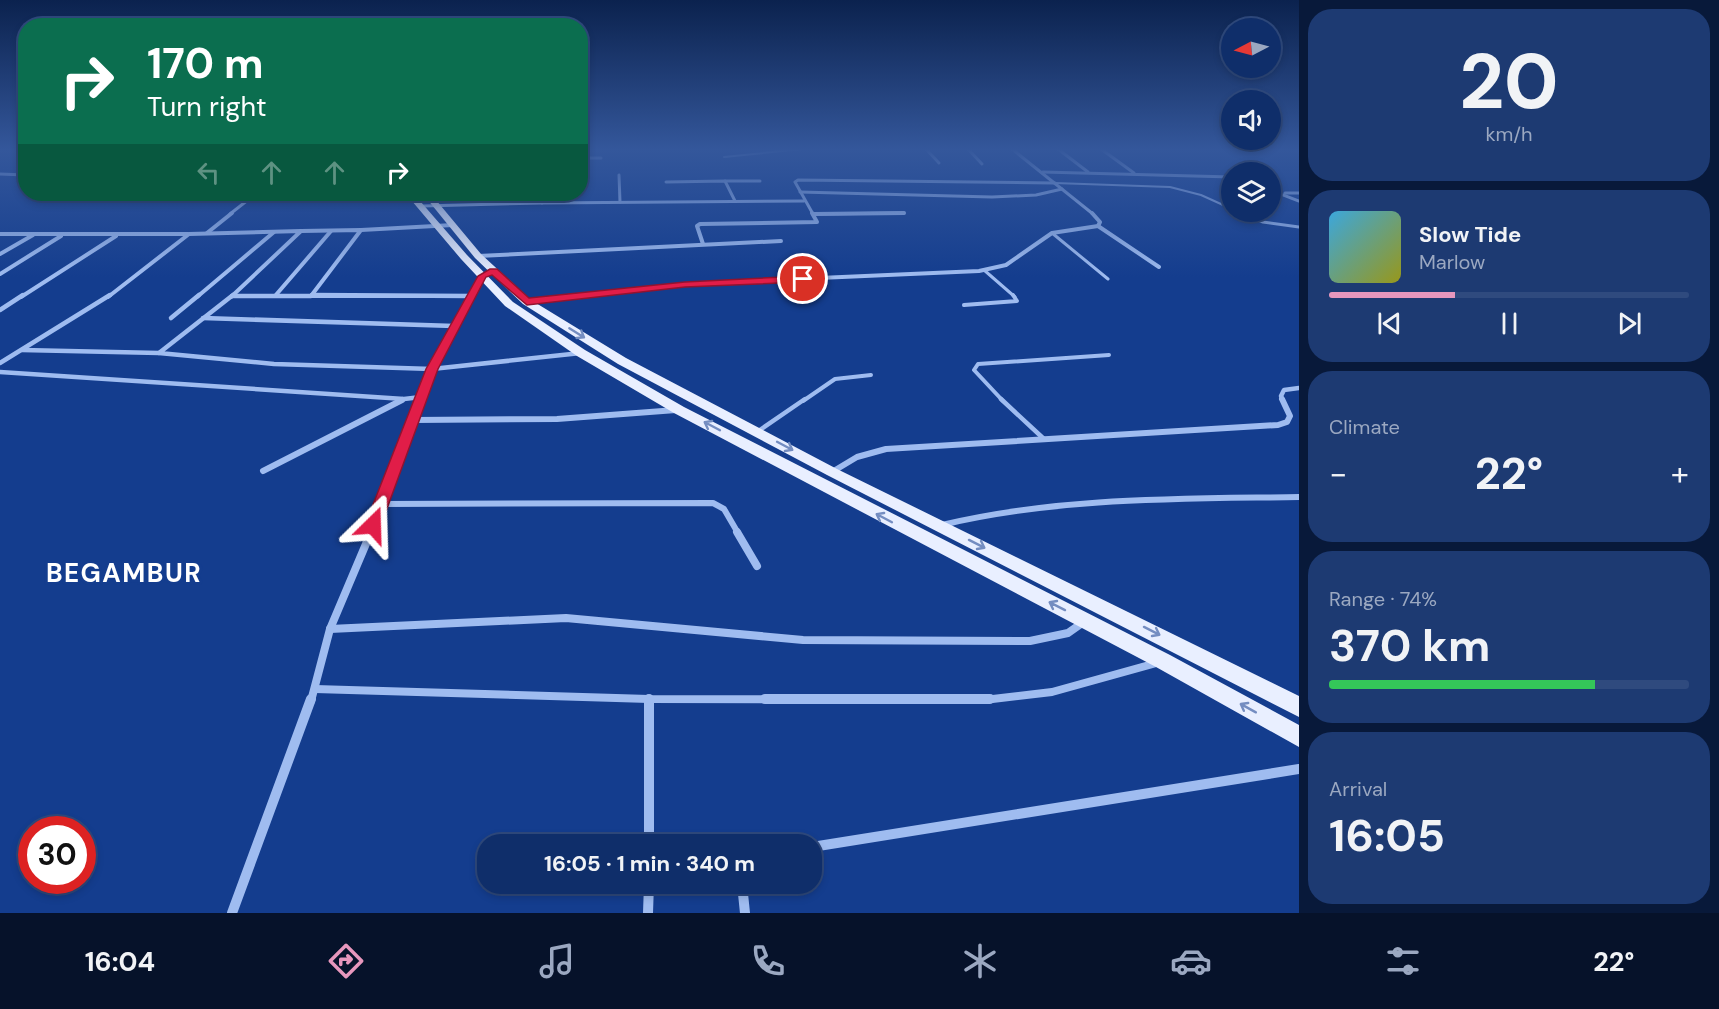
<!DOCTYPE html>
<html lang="en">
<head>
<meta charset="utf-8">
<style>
  :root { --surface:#0f2e6a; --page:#1d3a72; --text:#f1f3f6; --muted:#9ba8c1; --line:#2f4a7e; --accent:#e797bd }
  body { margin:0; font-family:"DM Sans",sans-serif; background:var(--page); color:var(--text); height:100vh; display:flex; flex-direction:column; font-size:22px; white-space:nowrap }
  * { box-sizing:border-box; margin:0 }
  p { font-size:20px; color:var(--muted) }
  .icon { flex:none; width:33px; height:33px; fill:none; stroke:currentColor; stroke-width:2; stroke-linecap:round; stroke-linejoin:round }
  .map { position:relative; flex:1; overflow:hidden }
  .sheet { display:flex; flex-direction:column; gap:9px; padding:9px; background:#08193a; width:420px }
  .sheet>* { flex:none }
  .top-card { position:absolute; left:18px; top:18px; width:570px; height:183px; border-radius:24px; box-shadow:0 3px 9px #0003,0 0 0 2px var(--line); background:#0b6e4f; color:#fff; overflow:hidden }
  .needle { width:39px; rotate:264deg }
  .tools { position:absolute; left:1221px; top:18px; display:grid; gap:12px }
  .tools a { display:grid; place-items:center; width:60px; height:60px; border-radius:50%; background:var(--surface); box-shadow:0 3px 9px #0003,0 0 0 2px var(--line); font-size:30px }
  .speed { position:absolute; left:18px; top:816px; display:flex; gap:12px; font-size:30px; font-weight:700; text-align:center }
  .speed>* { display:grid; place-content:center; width:78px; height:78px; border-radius:50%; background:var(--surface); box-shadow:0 3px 9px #0003,0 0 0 2px var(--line); line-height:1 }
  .speed .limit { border:9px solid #d22; background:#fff; color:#111 }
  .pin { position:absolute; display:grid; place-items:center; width:51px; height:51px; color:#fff; margin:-26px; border:3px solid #fff; border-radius:50%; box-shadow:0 2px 6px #0007 }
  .me { position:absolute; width:66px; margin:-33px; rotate:22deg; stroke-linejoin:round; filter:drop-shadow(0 0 4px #0008) }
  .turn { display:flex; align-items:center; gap:21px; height:126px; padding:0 30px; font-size:27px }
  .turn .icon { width:78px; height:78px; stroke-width:2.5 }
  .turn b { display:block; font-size:42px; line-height:51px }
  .lanes { display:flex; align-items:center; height:57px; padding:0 30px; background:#0003; justify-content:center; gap:30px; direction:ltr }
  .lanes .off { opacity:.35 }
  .big { font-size:45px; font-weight:700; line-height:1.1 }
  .sheet .tile { flex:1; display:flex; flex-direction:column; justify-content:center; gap:9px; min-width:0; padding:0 21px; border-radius:24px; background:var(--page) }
  .sheet .dial { align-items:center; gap:0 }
  .dial b { font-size:78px; line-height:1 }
  .song { display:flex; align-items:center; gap:18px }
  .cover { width:72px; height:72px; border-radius:9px; background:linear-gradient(135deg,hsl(200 70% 55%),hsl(60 70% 35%)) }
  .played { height:6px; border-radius:3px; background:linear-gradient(90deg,var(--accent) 35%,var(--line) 35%) }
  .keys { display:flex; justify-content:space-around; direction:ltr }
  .heat { display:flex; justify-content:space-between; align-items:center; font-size:33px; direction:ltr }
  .charge { height:9px; border-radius:4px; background:linear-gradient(90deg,#34c759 74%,var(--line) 0) }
  .trip { position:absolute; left:477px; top:834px; width:345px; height:60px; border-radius:24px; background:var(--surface); box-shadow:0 3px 9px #0003,0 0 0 2px var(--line); font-weight:700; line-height:60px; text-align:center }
  .menu { display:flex; height:96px; justify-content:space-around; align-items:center; background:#06122a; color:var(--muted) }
  .menu .icon { width:42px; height:42px }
  .menu .current { color:var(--accent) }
  .menu b { font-size:27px; color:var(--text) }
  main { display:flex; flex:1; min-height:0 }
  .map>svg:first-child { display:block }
</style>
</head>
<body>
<main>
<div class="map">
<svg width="1299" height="913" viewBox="0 0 1299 913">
  <rect width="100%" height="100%" fill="#143d8e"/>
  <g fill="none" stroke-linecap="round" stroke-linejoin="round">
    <g stroke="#9fbcf0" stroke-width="2">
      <path d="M724,157L802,149"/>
      <path d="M1055,183L1170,187L1201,195L1232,209"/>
      <path d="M1238,212L1244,214"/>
    </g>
    <g stroke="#9fbcf0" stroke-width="3">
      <path d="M1240,213L1263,222L1299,227"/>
      <path d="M1052,233L1108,279"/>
      <path d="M984,270L1015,297"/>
    </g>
    <g stroke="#9fbcf0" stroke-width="4">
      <path d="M964,305L1017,301L1013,295"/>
      <path d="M803,401L835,379L871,375"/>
      <path d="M1003,401L974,370L978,364L1109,355"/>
    </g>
    <g stroke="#9fbcf0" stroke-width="4.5">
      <path d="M1001,399L1044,439"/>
      <path d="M757,432L805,399"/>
    </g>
    <g stroke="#9fbcf0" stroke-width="3">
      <path d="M926,149L939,163"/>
      <path d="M968,149L982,164"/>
      <path d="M1012,149L1093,214"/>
      <path d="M1058,149L1088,172"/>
      <path d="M1101,149L1134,173"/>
      <path d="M580,158H601"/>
      <path d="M1043,172L1232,177"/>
      <path d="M0,174L26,175"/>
      <path d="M619,175L620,202"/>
      <path d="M725,181H760"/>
      <path d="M666,182L725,181L735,201"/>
      <path d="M1270,190L1299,201"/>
      <path d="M800,192L992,197L1036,195L1062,189"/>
      <path d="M1285,193H1299"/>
      <path d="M202,194L253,196L230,214"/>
      <path d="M543,194L542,203L804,201"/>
      <path d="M422,206L542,203"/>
      <path d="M813,214L795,182L798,180L1055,183"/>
      <path d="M814,214L904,213"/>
    </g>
    <g stroke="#9fbcf0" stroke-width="4">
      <path d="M814,214L904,213"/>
      <path d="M1098,226L1159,267"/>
      <path d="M361,230L453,225"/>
      <path d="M301,231L361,230L311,296H470"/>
      <path d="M207,233L232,213"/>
      <path d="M0,234H188"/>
      <path d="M703,244L697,226L700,224L817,222L812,213"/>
      <path d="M0,254L33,235"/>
      <path d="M478,256L781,241"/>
      <path d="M0,274L61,236"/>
      <path d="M232,296H311"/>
      <path d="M275,296L331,231"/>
      <path d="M21,297L116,236"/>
      <path d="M108,297L189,234L301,231L231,297"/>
      <path d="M197,297L274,232"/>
      <path d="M470,297L483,276L494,271"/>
      <path d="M575,297L685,284L979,271L1006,265L1052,233L1098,226L1100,222L1092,213"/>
    </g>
    <g stroke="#9fbcf0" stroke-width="4.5">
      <path d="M233,295L159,353L274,364L432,369L581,353"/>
      <path d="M312,295L470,296"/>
      <path d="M232,296H311"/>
      <path d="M527,302L588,295"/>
      <path d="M0,310L23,295"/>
      <path d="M171,318L199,295"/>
      <path d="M203,318L454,326"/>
      <path d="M22,350L159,353"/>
      <path d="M0,363L110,295"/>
      <path d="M0,372L404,399L421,397"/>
      <path d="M420,401L432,369L471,295"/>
      <path d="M1283,401L1281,396L1284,390L1299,388"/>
    </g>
    <g stroke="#9fbcf0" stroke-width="6">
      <path d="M413,420L557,419L676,410"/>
      <path d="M263,471L402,400"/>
      <path d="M832,472L857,457L886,449L1278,425L1287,422L1290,416L1282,399"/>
      <path d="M382,504L713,503L724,509L738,533"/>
      <path d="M942,525C1059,497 1180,499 1299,497"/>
      <path d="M370,533L421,399"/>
    </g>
    <g stroke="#9fbcf0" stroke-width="8">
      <path d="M737,532L757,566"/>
      <path d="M330,629L566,618L803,640L1030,641L1068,633L1085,621"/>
      <path d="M315,689L649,699L984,700L1052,692L1160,662"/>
      <path d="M311,701L330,629L371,532"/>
    </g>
    <g stroke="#9fbcf0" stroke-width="10">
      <path d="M649,699V844"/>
      <path d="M765,699H990"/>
      <path d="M812,847L1299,769"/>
      <path d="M742,884L745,913"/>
      <path d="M232,913L311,699"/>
      <path d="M648,913L649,884"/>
    </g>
    <g fill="#e9efff" fill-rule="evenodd">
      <path d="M406,194H414L467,255L513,302L585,350L684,407L1170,655L1299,725V747L1156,667L674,413L577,356L505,306L461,259Z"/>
      <path d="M423,194H431L481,254L531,300L626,358L837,469L1299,696V717L827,475L618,364L523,304L475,258Z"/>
    </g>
  </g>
  <defs><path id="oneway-shaft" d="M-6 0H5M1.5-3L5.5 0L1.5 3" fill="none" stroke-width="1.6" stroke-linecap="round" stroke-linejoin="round" transform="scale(1.5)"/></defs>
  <g stroke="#748dc1">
    <use href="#oneway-shaft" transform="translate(577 333) rotate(32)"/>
    <use href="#oneway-shaft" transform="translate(712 426) rotate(-152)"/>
    <use href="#oneway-shaft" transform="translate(785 446) rotate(28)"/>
    <use href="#oneway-shaft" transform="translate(884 518) rotate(-152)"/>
    <use href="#oneway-shaft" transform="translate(977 544) rotate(27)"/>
    <use href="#oneway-shaft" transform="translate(1057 606) rotate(-153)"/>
    <use href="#oneway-shaft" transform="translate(1152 631) rotate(27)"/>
    <use href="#oneway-shaft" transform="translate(1248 708) rotate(-151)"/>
  </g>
  <linearGradient id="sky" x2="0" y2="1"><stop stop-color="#0b224e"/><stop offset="0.54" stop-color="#34579b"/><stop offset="1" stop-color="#34579b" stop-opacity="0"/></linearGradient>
  <rect width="1299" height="277" fill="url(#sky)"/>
  <path fill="#e11d48" stroke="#92132f" stroke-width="1.5" d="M490,269H497L529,298L685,282L803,276L808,279L803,282L685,287L527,305L492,275L486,277L438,369L381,525L378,529H368L365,525L426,369L478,276Z"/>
  <g text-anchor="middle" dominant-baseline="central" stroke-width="6" stroke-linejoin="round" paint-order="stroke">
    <g font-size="26" font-weight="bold" letter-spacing="1.5" fill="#fff" stroke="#143d8e">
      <text x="124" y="573">BEGAMBUR</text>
    </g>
  </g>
</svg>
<div class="tools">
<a><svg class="needle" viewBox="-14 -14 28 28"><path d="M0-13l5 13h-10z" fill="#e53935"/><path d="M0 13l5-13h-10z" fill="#9ba8c1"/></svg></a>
<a><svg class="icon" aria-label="sound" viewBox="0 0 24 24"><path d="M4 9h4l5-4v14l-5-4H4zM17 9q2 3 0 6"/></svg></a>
<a><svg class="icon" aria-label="layers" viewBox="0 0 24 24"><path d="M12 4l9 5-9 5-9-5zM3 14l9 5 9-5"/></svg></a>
</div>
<div class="speed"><div class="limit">30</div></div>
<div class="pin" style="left:803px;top:279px;background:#d93025"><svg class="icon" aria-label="arrive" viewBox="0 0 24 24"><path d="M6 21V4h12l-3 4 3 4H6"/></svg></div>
<svg class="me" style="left:373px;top:525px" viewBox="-20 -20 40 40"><path d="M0-17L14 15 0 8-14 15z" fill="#e11d48" stroke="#fff" stroke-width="4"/></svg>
<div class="trip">16:05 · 1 min · 340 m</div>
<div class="top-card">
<div class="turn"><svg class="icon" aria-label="right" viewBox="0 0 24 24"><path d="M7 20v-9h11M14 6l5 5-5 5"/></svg><div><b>170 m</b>Turn right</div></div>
<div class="lanes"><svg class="icon off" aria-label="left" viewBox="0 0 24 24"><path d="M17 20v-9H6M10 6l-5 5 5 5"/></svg><svg class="icon off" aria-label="ahead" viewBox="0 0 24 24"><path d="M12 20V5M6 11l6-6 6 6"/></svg><svg class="icon off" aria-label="ahead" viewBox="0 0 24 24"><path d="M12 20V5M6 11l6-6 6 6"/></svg><svg class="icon" aria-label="right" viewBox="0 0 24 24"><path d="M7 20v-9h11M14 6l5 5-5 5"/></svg></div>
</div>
</div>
<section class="sheet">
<div class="tile dial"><b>20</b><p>km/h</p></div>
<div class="tile">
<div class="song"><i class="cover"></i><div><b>Slow Tide</b><p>Marlow</p></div></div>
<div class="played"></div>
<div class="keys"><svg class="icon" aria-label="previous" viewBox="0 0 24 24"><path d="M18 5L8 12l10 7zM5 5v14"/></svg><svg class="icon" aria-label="pause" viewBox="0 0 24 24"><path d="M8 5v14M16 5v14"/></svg><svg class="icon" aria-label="next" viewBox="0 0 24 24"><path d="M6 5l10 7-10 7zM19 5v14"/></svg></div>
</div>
<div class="tile"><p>Climate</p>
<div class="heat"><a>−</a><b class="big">22°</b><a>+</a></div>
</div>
<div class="tile"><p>Range · 74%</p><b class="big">370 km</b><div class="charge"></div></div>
<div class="tile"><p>Arrival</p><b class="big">16:05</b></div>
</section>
</main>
<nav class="menu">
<b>16:04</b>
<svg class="icon current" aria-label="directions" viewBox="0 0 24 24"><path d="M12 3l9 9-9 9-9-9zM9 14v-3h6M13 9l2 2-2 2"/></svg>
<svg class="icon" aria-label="music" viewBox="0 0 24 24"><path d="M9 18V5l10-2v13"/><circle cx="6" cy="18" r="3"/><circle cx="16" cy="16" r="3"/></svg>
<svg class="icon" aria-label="phone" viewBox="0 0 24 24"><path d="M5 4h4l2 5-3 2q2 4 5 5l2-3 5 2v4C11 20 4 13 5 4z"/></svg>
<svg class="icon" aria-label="climate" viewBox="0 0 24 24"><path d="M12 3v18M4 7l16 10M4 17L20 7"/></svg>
<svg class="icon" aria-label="car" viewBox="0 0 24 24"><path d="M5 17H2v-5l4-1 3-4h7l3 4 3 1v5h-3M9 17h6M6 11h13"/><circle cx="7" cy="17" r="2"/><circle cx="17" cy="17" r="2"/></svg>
<svg class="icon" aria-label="filters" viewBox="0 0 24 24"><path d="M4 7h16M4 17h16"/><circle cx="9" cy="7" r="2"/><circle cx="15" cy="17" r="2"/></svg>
<b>22°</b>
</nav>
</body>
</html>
